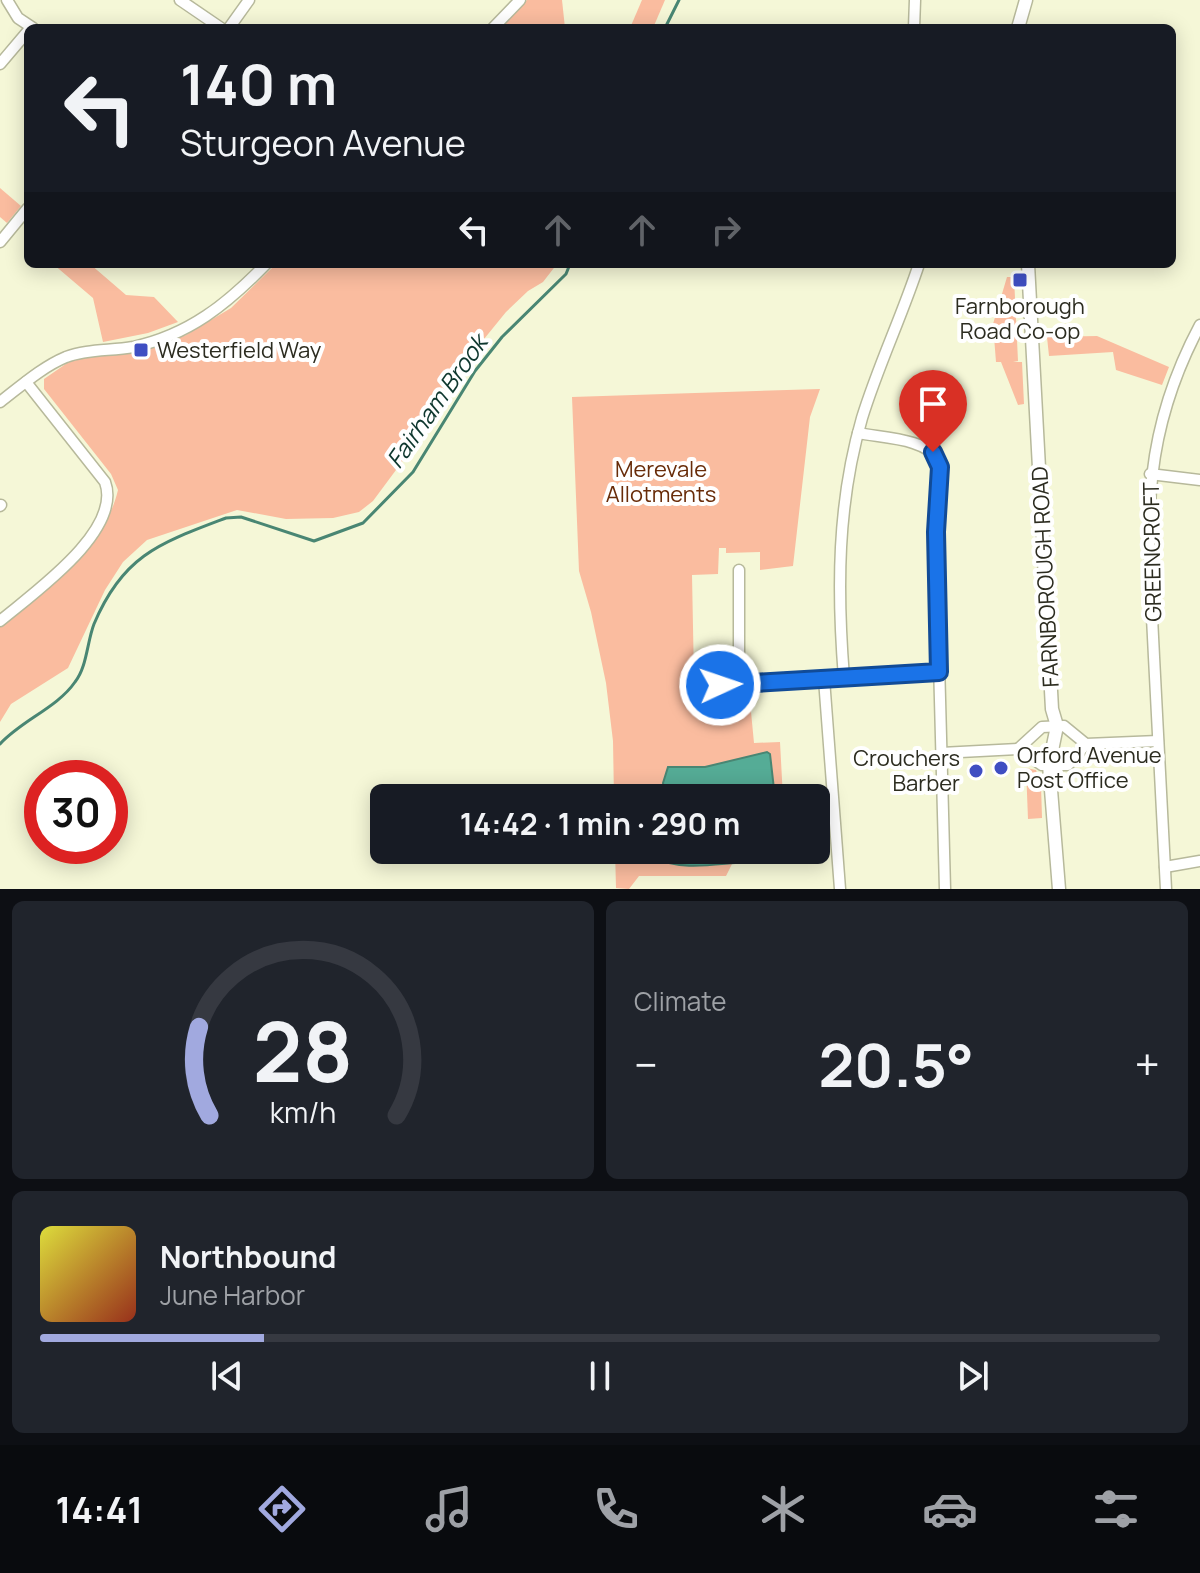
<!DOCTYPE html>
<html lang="en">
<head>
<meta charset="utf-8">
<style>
  :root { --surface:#171b24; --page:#20242c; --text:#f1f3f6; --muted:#9ea1a6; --line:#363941; --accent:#a1a9df }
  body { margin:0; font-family:Manrope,sans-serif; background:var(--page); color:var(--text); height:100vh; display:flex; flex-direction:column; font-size:30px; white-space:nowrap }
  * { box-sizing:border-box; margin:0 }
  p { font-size:26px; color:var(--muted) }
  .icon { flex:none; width:44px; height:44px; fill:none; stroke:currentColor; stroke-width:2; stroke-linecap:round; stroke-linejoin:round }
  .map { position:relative; height:889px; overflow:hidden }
  .details { display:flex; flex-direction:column; gap:12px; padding:12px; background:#0d0f14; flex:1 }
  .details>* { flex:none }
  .top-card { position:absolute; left:24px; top:24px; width:1152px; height:244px; border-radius:12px; box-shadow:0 4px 20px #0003; background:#171b24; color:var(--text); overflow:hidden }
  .speed { position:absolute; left:24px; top:760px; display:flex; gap:16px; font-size:40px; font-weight:700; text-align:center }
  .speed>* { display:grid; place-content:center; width:104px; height:104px; border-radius:50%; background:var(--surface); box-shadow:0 4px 20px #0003; line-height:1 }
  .speed .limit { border:12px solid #d22; background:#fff; color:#111 }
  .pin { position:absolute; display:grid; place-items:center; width:68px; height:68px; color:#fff; margin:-82px -34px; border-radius:50% 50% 50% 0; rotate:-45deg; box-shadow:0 0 8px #0007 }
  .pin .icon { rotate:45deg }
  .me { position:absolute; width:88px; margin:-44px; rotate:87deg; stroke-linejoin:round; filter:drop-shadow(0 0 6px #0008) }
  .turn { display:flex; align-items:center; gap:28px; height:168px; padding:0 24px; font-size:36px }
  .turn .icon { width:104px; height:104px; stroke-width:2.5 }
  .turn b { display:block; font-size:56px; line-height:68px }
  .lanes { display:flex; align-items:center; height:76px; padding:0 24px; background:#0003; justify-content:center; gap:40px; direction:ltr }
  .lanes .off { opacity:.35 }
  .big { font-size:60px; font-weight:700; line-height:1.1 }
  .details .tile { flex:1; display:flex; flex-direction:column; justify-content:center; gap:12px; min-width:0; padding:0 28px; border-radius:12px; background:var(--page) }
  .details .dial { align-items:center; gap:0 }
  .dial svg { height:208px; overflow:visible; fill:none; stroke:var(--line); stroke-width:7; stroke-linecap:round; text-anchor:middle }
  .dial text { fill:var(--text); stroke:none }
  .song { display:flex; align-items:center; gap:24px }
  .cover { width:96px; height:96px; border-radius:12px; background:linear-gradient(135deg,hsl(60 70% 55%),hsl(10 70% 35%)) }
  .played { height:8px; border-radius:4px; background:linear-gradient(90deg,var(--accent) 20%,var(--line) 20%) }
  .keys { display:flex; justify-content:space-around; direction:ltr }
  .heat { display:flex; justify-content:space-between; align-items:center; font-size:44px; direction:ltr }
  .details .tiles { flex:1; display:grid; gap:12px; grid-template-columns:1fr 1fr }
  .tile:last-child { grid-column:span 2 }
  .trip { position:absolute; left:370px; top:784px; width:460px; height:80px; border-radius:12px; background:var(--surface); box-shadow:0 4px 20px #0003; font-weight:700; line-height:80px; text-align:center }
  .tabs { display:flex; height:128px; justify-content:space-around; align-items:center; background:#090b0e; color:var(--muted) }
  .tabs .icon { width:56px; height:56px }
  .tabs .current { color:var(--accent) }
  .tabs b { font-size:36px; color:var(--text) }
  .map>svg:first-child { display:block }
</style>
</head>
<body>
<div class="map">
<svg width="1200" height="889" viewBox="0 0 1200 889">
  <rect width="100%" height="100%" fill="#f5f7d7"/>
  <g fill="#fabc9f">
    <path d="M527,0H562L565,28H500Z"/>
    <path d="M642,0H665L653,28H630Z"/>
    <path d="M0,188L21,206L7,223L0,217Z"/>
    <path d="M53,264H90L126,295L154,297L178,322L148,333L103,342L93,298Z"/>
    <path d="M276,264H557L543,282L528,291L506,312L458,371L416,443L373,501L359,512L333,518L286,519L237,510L147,540L123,562L105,590L68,668L11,704L0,722V626C46,587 103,552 118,490L111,474L44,389V379L73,359L147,349L186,335L231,308Z"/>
    <path d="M1007,277H1014L1018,361L1013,362H1022L1024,404L1018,405L1001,362H996L993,324Z"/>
    <path d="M1097,336L1169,367L1162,385L1116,370L1113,352L1049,356L1047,337Z"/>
    <path d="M820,389L810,417L793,566L760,570V552L726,553V548H719L718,574L692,575L694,679H720V692L749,691L754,743L780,742L783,798H775L770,755L705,767H668L663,783L666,798H614L613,741L606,683L591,612L579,571L572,397Z"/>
    <path d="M1026,768L1036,770L1041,786L1042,818L1028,819Z"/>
    <path d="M615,850H655L656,858L680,864H732L726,876H639L629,889L616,888Z"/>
    <path d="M760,850H787V857L735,863L737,858H746Z"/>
  </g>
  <g fill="#55ac96" stroke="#498673" stroke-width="2">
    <path d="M767,752L770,754L775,798H666L663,783L668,767H705Z"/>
    <path d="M655,850H760V852L738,858L735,863C710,865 678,870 656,858Z"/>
  </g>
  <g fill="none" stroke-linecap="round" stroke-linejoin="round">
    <g stroke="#498673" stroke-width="3">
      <path d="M665,28L679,0"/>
      <path d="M0,744C22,720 57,708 75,682C87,667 87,642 94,624C123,555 160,543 226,518L241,517L314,541L363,523L413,472L475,371L502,337L566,274L570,264"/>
    </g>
    <defs>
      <g id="minor">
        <path d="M7,0L18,18L33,28"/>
        <path d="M180,0L221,28"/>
        <path d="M229,28L249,0"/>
        <path d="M493,28L520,0"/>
        <path d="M914,28L915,0"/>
        <path d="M0,64L28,31"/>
        <path d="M0,242L28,208"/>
        <path d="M0,402C21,386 42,367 66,357C87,349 111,351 133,347C189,335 227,304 266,264"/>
        <path d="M858,433C882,438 927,438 939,461L938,624L945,889"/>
        <path d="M1150,474L1200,480"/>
        <path d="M0,506L1,505"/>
        <path d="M739,570V683"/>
        <path d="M0,621C32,594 123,531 105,482L26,382"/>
        <path d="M844,678C837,590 837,504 862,418C878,366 902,316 919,264"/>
        <path d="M824,679L840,889"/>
        <path d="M720,685L939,672"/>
        <path d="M1018,749L1042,727L1064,726L1086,744L1158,741"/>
        <path d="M941,753L1018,749L1042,765H1068L1086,744"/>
        <path d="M1165,867L1200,861"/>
        <path d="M1166,889C1162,812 1158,735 1154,657C1148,530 1137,443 1200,325"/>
      </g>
      <g id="tertiary">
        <path d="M1018,28L1026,0"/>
        <path d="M1028,264L1052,709L1057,726L1049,765L1059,889"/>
      </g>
    </defs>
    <use href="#minor" stroke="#b7b99b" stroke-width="13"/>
    <use href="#tertiary" stroke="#b7b99b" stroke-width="15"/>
    <use href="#minor" stroke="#fff" stroke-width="10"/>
    <use href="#tertiary" stroke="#fff" stroke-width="12"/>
  </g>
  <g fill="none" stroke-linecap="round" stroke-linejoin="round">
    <defs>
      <path id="route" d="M720,685L939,672L936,532L940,467L933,452"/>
    </defs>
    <use href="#route" stroke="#114b97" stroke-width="20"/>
    <use href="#route" stroke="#1a73e8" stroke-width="14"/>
  </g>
  <g fill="#3f4ec2" stroke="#fff" stroke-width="3">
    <rect x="1012" y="272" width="16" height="16" rx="4"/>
    <rect x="133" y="342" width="16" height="16" rx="4"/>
    <circle cx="1001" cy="768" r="8"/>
    <circle cx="976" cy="771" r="8"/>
  </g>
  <g text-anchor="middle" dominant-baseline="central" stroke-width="8" stroke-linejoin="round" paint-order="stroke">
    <g font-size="22" fill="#2c2c20" stroke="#fff" text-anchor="start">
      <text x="1020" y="306" text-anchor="middle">Farnborough<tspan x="1020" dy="25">Road Co-op</tspan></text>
      <text x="157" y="350">Westerfield Way</text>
      <text x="1017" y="755">Orford Avenue<tspan x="1017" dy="25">Post Office</tspan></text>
      <text x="960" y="758" text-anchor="end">Crouchers<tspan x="960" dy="25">Barber</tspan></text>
    </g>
    <g font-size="22" fill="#682c09" stroke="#fff">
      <text x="661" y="469">Merevale<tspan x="661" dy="25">Allotments</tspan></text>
    </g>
    <g font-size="22" fill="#2c2c20" stroke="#fff">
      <text transform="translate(1152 552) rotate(-91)">GREENCROFT</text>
      <text transform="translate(1045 577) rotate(-93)">FARNBOROUGH ROAD</text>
    </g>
    <g font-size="24" font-style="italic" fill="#0e372e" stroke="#fff">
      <text transform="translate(436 401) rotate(-55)">Fairham Brook</text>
    </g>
  </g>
</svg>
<div class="speed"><div class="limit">30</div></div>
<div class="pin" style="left:933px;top:452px;background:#d93025"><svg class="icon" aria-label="arrive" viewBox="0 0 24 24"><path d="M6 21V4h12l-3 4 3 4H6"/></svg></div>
<svg class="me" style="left:720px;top:685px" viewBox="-20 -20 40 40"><circle r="17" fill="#1a73e8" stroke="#fff" stroke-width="3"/><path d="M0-11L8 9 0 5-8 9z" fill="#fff"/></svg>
<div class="trip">14:42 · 1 min · 290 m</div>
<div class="top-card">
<div class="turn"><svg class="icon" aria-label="left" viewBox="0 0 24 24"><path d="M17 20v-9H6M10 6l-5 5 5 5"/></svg><div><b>140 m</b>Sturgeon Avenue</div></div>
<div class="lanes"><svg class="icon" aria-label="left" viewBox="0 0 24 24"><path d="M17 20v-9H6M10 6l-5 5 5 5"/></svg><svg class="icon off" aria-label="ahead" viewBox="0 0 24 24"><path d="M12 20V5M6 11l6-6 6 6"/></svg><svg class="icon off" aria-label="ahead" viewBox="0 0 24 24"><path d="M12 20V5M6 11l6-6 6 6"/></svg><svg class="icon off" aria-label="right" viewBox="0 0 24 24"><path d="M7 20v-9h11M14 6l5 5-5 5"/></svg></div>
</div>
</div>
<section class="details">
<div class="tiles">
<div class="tile dial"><svg viewBox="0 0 100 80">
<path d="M14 69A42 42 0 1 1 86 69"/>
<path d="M14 69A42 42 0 0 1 10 35" stroke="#a1a9df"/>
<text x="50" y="56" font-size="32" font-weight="700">28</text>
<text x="50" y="72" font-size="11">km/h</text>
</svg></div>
<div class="tile"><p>Climate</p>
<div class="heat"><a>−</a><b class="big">20.5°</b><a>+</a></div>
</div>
<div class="tile">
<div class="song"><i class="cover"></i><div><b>Northbound</b><p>June Harbor</p></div></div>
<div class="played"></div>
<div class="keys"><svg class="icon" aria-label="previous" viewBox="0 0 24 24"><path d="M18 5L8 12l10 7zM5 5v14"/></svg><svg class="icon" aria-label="pause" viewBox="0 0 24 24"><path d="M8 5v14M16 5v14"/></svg><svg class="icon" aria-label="next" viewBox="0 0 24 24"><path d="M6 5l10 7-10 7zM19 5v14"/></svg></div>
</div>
</div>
</section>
<nav class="tabs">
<b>14:41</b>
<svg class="icon current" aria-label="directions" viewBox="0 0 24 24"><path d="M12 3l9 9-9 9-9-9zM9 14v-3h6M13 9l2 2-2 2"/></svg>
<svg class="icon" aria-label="music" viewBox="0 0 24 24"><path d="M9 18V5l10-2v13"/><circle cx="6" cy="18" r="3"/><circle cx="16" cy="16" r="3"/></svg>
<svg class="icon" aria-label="phone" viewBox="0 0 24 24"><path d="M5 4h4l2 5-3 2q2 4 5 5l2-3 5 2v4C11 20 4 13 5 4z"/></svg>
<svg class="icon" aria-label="climate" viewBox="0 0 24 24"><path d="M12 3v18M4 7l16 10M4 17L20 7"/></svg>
<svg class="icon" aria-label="car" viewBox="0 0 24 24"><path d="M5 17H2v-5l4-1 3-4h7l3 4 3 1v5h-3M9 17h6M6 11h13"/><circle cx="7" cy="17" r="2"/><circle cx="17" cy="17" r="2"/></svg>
<svg class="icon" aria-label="filters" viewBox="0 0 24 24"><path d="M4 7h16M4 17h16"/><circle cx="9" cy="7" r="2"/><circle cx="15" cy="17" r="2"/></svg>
</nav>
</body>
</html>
